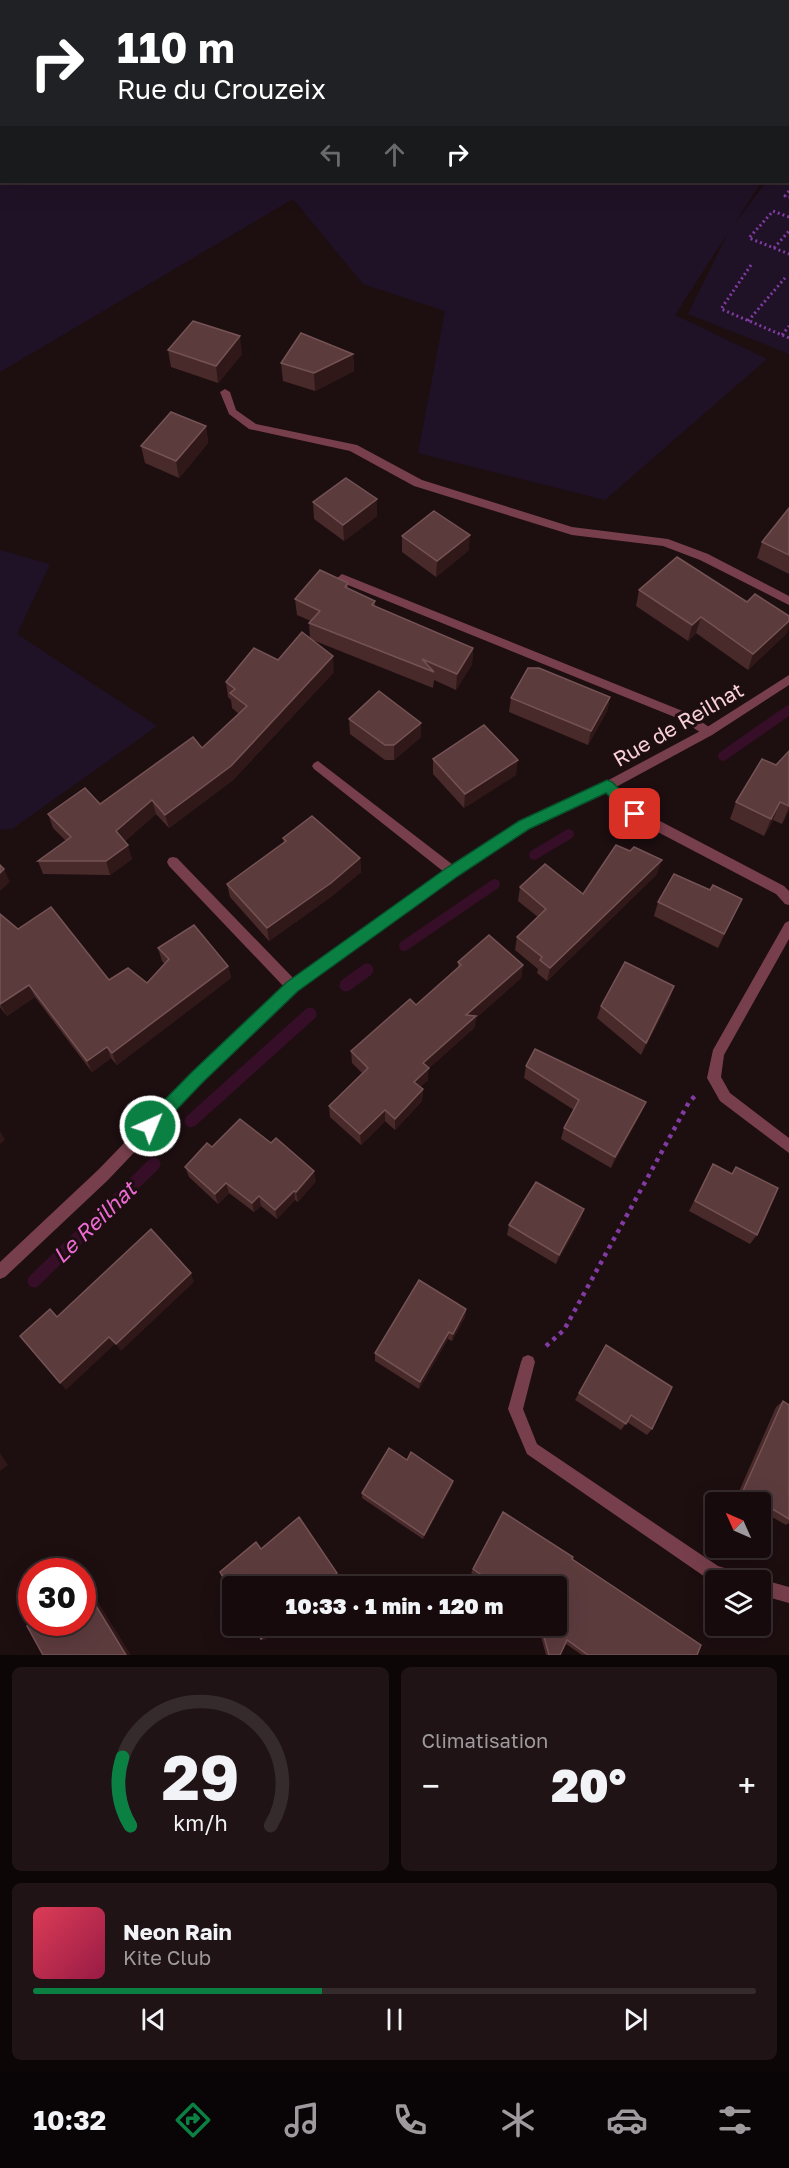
<!DOCTYPE html>
<html lang="fr">
<head>
<meta charset="utf-8">
<style>
  :root { --surface:#160a0c; --page:#1f1315; --text:#f1f3f6; --muted:#9e9a9d; --line:#352b2d; --accent:#0b8043 }
  body { margin:0; font-family:"Golos Text",sans-serif; background:var(--page); color:var(--text); height:100vh; display:flex; flex-direction:column; font-size:22px; white-space:nowrap }
  * { box-sizing:border-box; margin:0 }
  p { font-size:20px; color:var(--muted) }
  .icon { flex:none; width:33px; height:33px; fill:none; stroke:currentColor; stroke-width:2; stroke-linecap:round; stroke-linejoin:round }
  .map { position:relative; height:1655px; overflow:hidden }
  .drawer { display:flex; flex-direction:column; gap:12px; padding:12px; background:#0c0607; flex:1 }
  .drawer>* { flex:none }
  .banner { position:absolute; left:0px; top:0px; width:789px; height:183px; box-shadow:0 6px 24px #0002,0 0 0 2px var(--line); background:#202124; color:#fff; overflow:hidden }
  .needle { width:39px; rotate:315deg }
  .fabs { position:absolute; left:705px; top:1492px; display:grid; gap:12px }
  .fabs a { display:grid; place-items:center; width:66px; height:66px; border-radius:6px; background:var(--surface); box-shadow:0 6px 24px #0002,0 0 0 2px var(--line); font-size:30px }
  .speed { position:absolute; left:18px; top:1558px; display:flex; gap:12px; font-size:30px; font-weight:700; text-align:center }
  .speed>* { display:grid; place-content:center; width:78px; height:78px; border-radius:50%; background:var(--surface); box-shadow:0 6px 24px #0002,0 0 0 2px var(--line); line-height:1 }
  .speed .limit { border:9px solid #d22; background:#fff; color:#111 }
  .pin { position:absolute; display:grid; place-items:center; width:51px; height:51px; color:#fff; margin:-26px; border-radius:12px; box-shadow:0 3px 9px #0006 }
  .me { position:absolute; width:66px; margin:-33px; rotate:44deg; stroke-linejoin:round; filter:drop-shadow(0 0 4px #0008) }
  .turn { display:flex; align-items:center; gap:21px; height:126px; padding:0 18px; font-size:27px }
  .turn .icon { width:78px; height:78px; stroke-width:2.5 }
  .turn b { display:block; font-size:42px; line-height:51px }
  .lanes { display:flex; align-items:center; height:57px; padding:0 18px; background:#0003; justify-content:center; gap:30px; direction:ltr }
  .lanes .off { opacity:.35 }
  .big { font-size:45px; font-weight:800; line-height:1.1 }
  .drawer .card { flex:1; display:flex; flex-direction:column; justify-content:center; gap:9px; min-width:0; padding:0 21px; border-radius:9px; background:var(--page) }
  .drawer .dial { align-items:center; gap:0 }
  .dial svg { height:156px; overflow:visible; fill:none; stroke:var(--line); stroke-width:7; stroke-linecap:round; text-anchor:middle }
  .dial text { fill:var(--text); stroke:none }
  .song { display:flex; align-items:center; gap:18px }
  .cover { width:72px; height:72px; border-radius:9px; background:linear-gradient(135deg,hsl(350 70% 55%),hsl(340 70% 35%)) }
  .played { height:6px; border-radius:3px; background:linear-gradient(90deg,var(--accent) 40%,var(--line) 40%) }
  .keys { display:flex; justify-content:space-around; direction:ltr }
  .heat { display:flex; justify-content:space-between; align-items:center; font-size:33px; direction:ltr }
  .drawer .tiles { flex:1; display:grid; gap:12px; grid-template-columns:1fr 1fr }
  .card:last-child { grid-column:span 2 }
  .trip { position:absolute; left:222px; top:1576px; width:345px; height:60px; border-radius:6px; background:var(--surface); box-shadow:0 6px 24px #0002,0 0 0 2px var(--line); font-weight:800; line-height:60px; text-align:center }
  .menu { display:flex; height:96px; justify-content:space-around; align-items:center; background:#090405; color:var(--muted) }
  .menu .icon { width:42px; height:42px }
  .menu .selected { color:var(--accent) }
  .menu b { font-size:27px; color:var(--text) }
  .map>svg:first-child { display:block }
</style>
</head>
<body>
<div class="map">
<svg width="789" height="1655" viewBox="0 0 789 1655">
  <rect width="100%" height="100%" fill="#1d0e10"/>
  <g fill="#201226">
    <path d="M0,0H789L788,140V2H2V182H761L733,226L766,182H788L789,151V354L688,314L729,231L675,315L767,359L605,500L418,453L445,311L363,284L293,199L0,372Z"/>
    <path d="M0,550L50,564L17,634L157,726L12,829L0,830Z"/>
  </g>
  <g fill="none" stroke-linecap="round" stroke-linejoin="round">
    <g stroke="#360e27" stroke-width="10">
      <path d="M723,756L789,710"/>
      <path d="M534,855L569,834"/>
      <path d="M404,946L495,884"/>
    </g>
    <g stroke="#360e27" stroke-width="13">
      <path d="M346,985L367,970"/>
      <path d="M191,1121L310,1014"/>
      <path d="M34,1281L154,1164"/>
    </g>
    <g stroke="#813ba3" stroke-width="3" stroke-dasharray="2 3" stroke-linecap="butt">
      <path d="M485,2L488,0"/>
      <path d="M789,191L785,196L789,197"/>
      <path d="M789,217L773,211L749,238L789,254"/>
      <path d="M774,248L789,231"/>
      <path d="M751,265L721,309L789,338"/>
      <path d="M748,321L785,278"/>
      <path d="M782,335L789,326"/>
    </g>
    <path stroke="#813ba3" stroke-width="4.5" stroke-dasharray="4 5" stroke-linecap="butt" d="M546,1346L564,1330L689,1102L695,1096"/>
    <g fill="#773f4b" fill-rule="evenodd">
      <path d="M342,574L690,714L712,729L714,732L712,735H704L682,720L338,581L337,578Z"/>
      <path d="M318,761L457,868L459,872L457,876L453,877L449,876L314,769L312,766L314,763Z"/>
      <path d="M173,857L177,858L297,982L298,986L297,990L292,992L287,990L169,866L167,862L169,858Z"/>
    </g>
    <g fill="#773f4b" fill-rule="evenodd">
      <path d="M225,389L230,392L236,410L256,424L357,445L422,480L572,527L668,539L708,554L789,596V605L700,560L663,546L572,535L414,486L350,451L249,429L229,414L220,392Z"/>
      <path d="M789,675V685L712,735L616,787L639,810L784,886L789,891V905L785,904L776,894L631,818L605,792L528,829L457,876L297,990L202,1081L108,1180L5,1277L0,1279V1262L98,1170L192,1073L287,982L449,868L520,821L603,783L704,729Z"/>
      <path d="M789,921V939L724,1055L721,1077L730,1093L789,1138V1153L720,1101L707,1078L713,1050L785,923Z"/>
      <path d="M528,1355L533,1357L535,1362L523,1409L537,1444L718,1566L748,1575L750,1581H716L708,1579L527,1454L508,1409L521,1362L523,1357Z"/>
      <path d="M760,1579L789,1587V1603L760,1595V1581H755Z"/>
    </g>
  </g>
  <g fill="#492a2b">
    <path d="M168,350L242,354L218,383L171,367Z"/>
    <path d="M353,354L354,371L315,391L283,381L281,363Z"/>
    <path d="M206,426L208,443L179,478L145,463L141,446Z"/>
    <path d="M313,502L377,516L344,541L314,519Z"/>
    <path d="M789,508V574L757,558L762,542Z"/>
    <path d="M402,536L469,550L436,577L402,552Z"/>
    <path d="M348,583V588L375,601V606L473,648L472,664L456,690L434,680L433,688L310,639L309,623L311,621L297,615L295,599Z"/>
    <path d="M639,590L747,602L789,616V627L786,634L748,670L696,633L688,641L636,606Z"/>
    <path d="M278,660L334,672L233,780L169,828L156,814L125,841L132,859L110,875L43,874L38,861L66,841L53,828L48,814L100,804L202,748L239,714L232,708L231,700L228,697L226,682Z"/>
    <path d="M610,697L607,711L588,745L509,712L511,698Z"/>
    <path d="M349,719L421,723V737L394,760H385L350,734Z"/>
    <path d="M789,751V810L782,824L773,820L764,836L730,819L736,802L776,765Z"/>
    <path d="M433,759L516,775L464,808L433,774Z"/>
    <path d="M283,838L360,858L361,872L332,896L269,941L230,897L227,884L284,843Z"/>
    <path d="M657,874L547,981L537,973L538,969L515,950L517,937L538,917L518,901L520,887L583,894Z"/>
    <path d="M710,890L736,912L718,948L654,916L658,902Z"/>
    <path d="M0,914L18,929L109,980L147,983L165,964L162,961L158,948L228,966L231,978L117,1065L111,1058L92,1072L35,997L7,1016L0,1007Z"/>
    <path d="M458,962L523,965L521,978L476,1018L474,1028L428,1069V1080L420,1087L423,1089L422,1101L395,1130L385,1121L361,1145L330,1117L329,1106L362,1073L352,1063L351,1051L416,1005L458,968Z"/>
    <path d="M670,999L641,1055L597,1018L601,1006Z"/>
    <path d="M526,1066L646,1102L641,1113L611,1168L561,1139L564,1128L574,1110L524,1078Z"/>
    <path d="M212,1147L316,1181L298,1202L295,1200L277,1219L261,1206L254,1212L229,1193L218,1204L189,1177L185,1167Z"/>
    <path d="M713,1164L732,1174L736,1167L757,1235L750,1244L689,1211Z"/>
    <path d="M581,1219L556,1264L507,1235L509,1225Z"/>
    <path d="M466,1309L465,1317L452,1341L448,1339L419,1389L375,1361V1353Z"/>
    <path d="M606,1345L652,1429L647,1435L627,1422L621,1430L575,1400Z"/>
    <path d="M783,1401L789,1405V1523L786,1525L760,1510V1503H749L737,1496L776,1407Z"/>
    <path d="M407,1460L453,1481L452,1486L423,1539L362,1498V1493Z"/>
    <path d="M503,1512L572,1559L697,1655H582L566,1644L560,1655H546L538,1626H556V1587H492L471,1573Z"/>
  </g>
  <g fill="#301718">
    <path d="M240,336L242,354L218,383L216,366Z"/>
    <path d="M353,354L354,371L315,391L314,373Z"/>
    <path d="M206,426L208,443L179,478L176,461Z"/>
    <path d="M377,499V516L344,541L343,525Z"/>
    <path d="M470,535L469,550L436,577L437,561Z"/>
    <path d="M701,617L696,633L688,641L692,625Z"/>
    <path d="M789,621V627L786,634L748,670L753,654Z"/>
    <path d="M473,648L472,664L456,690L457,674Z"/>
    <path d="M333,656L334,672L233,780L169,828L165,815Z"/>
    <path d="M610,697L607,711L588,745L591,731Z"/>
    <path d="M421,723V737L394,760V745Z"/>
    <path d="M518,760L516,775L464,808L465,794Z"/>
    <path d="M152,800L156,814L120,845L116,831Z"/>
    <path d="M780,802L773,820L764,836L771,819Z"/>
    <path d="M789,807V810L782,824Z"/>
    <path d="M128,845L132,859L110,875L106,861Z"/>
    <path d="M360,858L361,872L332,896L269,941L267,928Z"/>
    <path d="M662,860L657,874L547,981L550,968Z"/>
    <path d="M4,869L10,882L0,891V873Z"/>
    <path d="M742,899L736,912L718,948L724,934Z"/>
    <path d="M523,965L521,978L476,1018L474,1028L428,1069V1080L414,1093V1082L423,1063L466,1015Z"/>
    <path d="M228,966L231,978L117,1065L112,1053Z"/>
    <path d="M29,985L35,997L7,1016L0,1004Z"/>
    <path d="M674,986L670,999L641,1055L646,1043Z"/>
    <path d="M107,1047L111,1058L92,1072L87,1061Z"/>
    <path d="M423,1089L422,1101L395,1130V1119Z"/>
    <path d="M646,1102L641,1113L611,1168L615,1157Z"/>
    <path d="M385,1110V1121L361,1145L360,1134Z"/>
    <path d="M0,1131L5,1140L0,1144Z"/>
    <path d="M314,1171L316,1181L298,1202L296,1192Z"/>
    <path d="M226,1183L229,1193L218,1204L215,1194Z"/>
    <path d="M294,1191L295,1200L277,1219L275,1210Z"/>
    <path d="M259,1196L261,1206L254,1212L252,1203Z"/>
    <path d="M584,1209L581,1219L556,1264L559,1255Z"/>
    <path d="M191,1273L194,1282L121,1351L116,1344Z"/>
    <path d="M466,1309L465,1317L452,1341L453,1334Z"/>
    <path d="M449,1332L448,1339L419,1389L420,1382Z"/>
    <path d="M109,1337L115,1344L66,1390L60,1383Z"/>
    <path d="M0,1453L8,1465L0,1471Z"/>
    <path d="M453,1481L452,1486L423,1539L424,1535Z"/>
    <path d="M337,1573L338,1577L326,1587H321Z"/>
    <path d="M82,1583L88,1586L131,1655H126Z"/>
    <path d="M276,1626H281L264,1641L261,1639Z"/>
  </g>
  <g fill="#5c3b3d" stroke="#755355" stroke-width="1.5">
    <path d="M193,321L240,336L216,366L168,350Z"/>
    <path d="M301,333L353,354L314,373L281,363Z"/>
    <path d="M171,412L206,426L176,461L141,446Z"/>
    <path d="M346,478L377,499L343,525L313,502Z"/>
    <path d="M789,508V555L762,542Z"/>
    <path d="M434,511L470,535L437,561L402,536Z"/>
    <path d="M677,557L747,602L755,594L789,616V621L753,654L701,617L692,625L639,590Z"/>
    <path d="M320,570L348,583L345,587L375,601L372,605L473,648L457,674L422,659L434,672L309,623L320,611L295,599Z"/>
    <path d="M302,632L333,656L231,766L165,815L152,800L116,831L128,845L106,861H38L71,837L48,814L85,788L100,804L193,737L202,748L247,706L230,693L235,689L226,682L254,648L278,660Z"/>
    <path d="M528,668H539L610,697L591,731L511,698Z"/>
    <path d="M379,691L421,723L394,745H385L349,719Z"/>
    <path d="M484,725L518,760L465,794L433,759Z"/>
    <path d="M789,751V806L780,802L771,819L736,802L762,759L776,765Z"/>
    <path d="M312,816L360,858L331,883L267,928L227,884L286,841L283,838Z"/>
    <path d="M616,845L630,851L634,847L662,860L550,968L540,960L542,957L517,937L546,909L520,887L545,864L583,894Z"/>
    <path d="M0,865L4,869L0,873Z"/>
    <path d="M674,874L710,890L713,885L742,899L724,934L658,902Z"/>
    <path d="M51,907L109,980L128,968L147,983L169,959L158,948L194,925L228,966L112,1053L107,1047L87,1061L29,985L0,1004V914L18,929Z"/>
    <path d="M489,935L523,965L466,1015L476,1016L423,1063L429,1068L414,1082L423,1089L395,1119L385,1110L360,1134L329,1106L368,1068L351,1051L410,999L416,1005L461,965L458,962Z"/>
    <path d="M625,962L674,986L646,1043L601,1006Z"/>
    <path d="M535,1049L646,1102L615,1157L564,1128L579,1100L526,1066Z"/>
    <path d="M240,1119L271,1143L276,1138L314,1171L296,1192L294,1191L275,1210L259,1196L252,1203L226,1183L215,1194L185,1167L207,1143L212,1147Z"/>
    <path d="M713,1164L732,1174L736,1167L778,1188L757,1235L695,1201Z"/>
    <path d="M536,1182L584,1209L559,1255L509,1225Z"/>
    <path d="M151,1229L191,1273L116,1344L109,1337L60,1383L20,1336L50,1309L57,1317Z"/>
    <path d="M419,1280L466,1309L453,1334L449,1332L420,1382L375,1353Z"/>
    <path d="M606,1345L672,1387L652,1429L631,1415L626,1424L579,1393Z"/>
    <path d="M783,1401L789,1405V1519L743,1491Z"/>
    <path d="M389,1448L407,1460L411,1452L453,1481L424,1535L362,1493Z"/>
    <path d="M503,1512L573,1557L572,1559L701,1645L697,1655H588L567,1640L560,1655H549L541,1626H556V1587H499L473,1569Z"/>
    <path d="M299,1517L337,1573L321,1587H232V1593L220,1572L256,1542L261,1549Z"/>
    <path d="M82,1583L126,1655H43L27,1626L32,1622L82,1623Z"/>
    <path d="M253,1626H276L261,1639Z"/>
  </g>
  <path fill="#0b8043" stroke="#07532c" stroke-width="1.5" d="M607,780L612,782L640,810L642,814L640,818H630L606,793L529,829L458,876L298,991L203,1082L156,1131L150,1133L145,1131L143,1126L145,1120L192,1072L287,982L448,867L519,821Z"/>
  <g text-anchor="middle" dominant-baseline="central" stroke-width="6" stroke-linejoin="round" paint-order="stroke">
    <g font-size="21" fill="#f9d0d6" stroke="#1d0e10">
      <text transform="translate(678 724) rotate(-30)">Rue de Reilhat</text>
    </g>
    <g font-size="22" font-style="italic" fill="#ed6ad3" stroke="#1d0e10">
      <text transform="translate(94 1222) rotate(-44)">Le Reilhat</text>
    </g>
  </g>
</svg>
<div class="fabs">
<a><svg class="needle" viewBox="-14 -14 28 28"><path d="M0-13l5 13h-10z" fill="#e53935"/><path d="M0 13l5-13h-10z" fill="#9e9a9d"/></svg></a>
<a><svg class="icon" aria-label="layers" viewBox="0 0 24 24"><path d="M12 4l9 5-9 5-9-5zM3 14l9 5 9-5"/></svg></a>
</div>
<div class="speed"><div class="limit">30</div></div>
<div class="pin" style="left:635px;top:814px;background:#d93025"><svg class="icon" aria-label="arrive" viewBox="0 0 24 24"><path d="M6 21V4h12l-3 4 3 4H6"/></svg></div>
<svg class="me" style="left:150px;top:1126px" viewBox="-20 -20 40 40"><circle r="17" fill="#0b8043" stroke="#fff" stroke-width="3"/><path d="M0-11L8 9 0 5-8 9z" fill="#fff"/></svg>
<div class="trip">10:33 · 1 min · 120 m</div>
<div class="banner">
<div class="turn"><svg class="icon" aria-label="right" viewBox="0 0 24 24"><path d="M7 20v-9h11M14 6l5 5-5 5"/></svg><div><b>110 m</b>Rue du Crouzeix</div></div>
<div class="lanes"><svg class="icon off" aria-label="left" viewBox="0 0 24 24"><path d="M17 20v-9H6M10 6l-5 5 5 5"/></svg><svg class="icon off" aria-label="ahead" viewBox="0 0 24 24"><path d="M12 20V5M6 11l6-6 6 6"/></svg><svg class="icon" aria-label="right" viewBox="0 0 24 24"><path d="M7 20v-9h11M14 6l5 5-5 5"/></svg></div>
</div>
</div>
<section class="drawer">
<div class="tiles">
<div class="card dial"><svg viewBox="0 0 100 80">
<path d="M14 69A42 42 0 1 1 86 69"/>
<path d="M14 69A42 42 0 0 1 10 34" stroke="#0b8043"/>
<text x="50" y="56" font-size="32" font-weight="700">29</text>
<text x="50" y="72" font-size="11">km/h</text>
</svg></div>
<div class="card"><p>Climatisation</p>
<div class="heat"><a>−</a><b class="big">20°</b><a>+</a></div>
</div>
<div class="card">
<div class="song"><i class="cover"></i><div><b>Neon Rain</b><p>Kite Club</p></div></div>
<div class="played"></div>
<div class="keys"><svg class="icon" aria-label="previous" viewBox="0 0 24 24"><path d="M18 5L8 12l10 7zM5 5v14"/></svg><svg class="icon" aria-label="pause" viewBox="0 0 24 24"><path d="M8 5v14M16 5v14"/></svg><svg class="icon" aria-label="next" viewBox="0 0 24 24"><path d="M6 5l10 7-10 7zM19 5v14"/></svg></div>
</div>
</div>
</section>
<nav class="menu">
<b>10:32</b>
<svg class="icon selected" aria-label="directions" viewBox="0 0 24 24"><path d="M12 3l9 9-9 9-9-9zM9 14v-3h6M13 9l2 2-2 2"/></svg>
<svg class="icon" aria-label="music" viewBox="0 0 24 24"><path d="M9 18V5l10-2v13"/><circle cx="6" cy="18" r="3"/><circle cx="16" cy="16" r="3"/></svg>
<svg class="icon" aria-label="phone" viewBox="0 0 24 24"><path d="M5 4h4l2 5-3 2q2 4 5 5l2-3 5 2v4C11 20 4 13 5 4z"/></svg>
<svg class="icon" aria-label="climate" viewBox="0 0 24 24"><path d="M12 3v18M4 7l16 10M4 17L20 7"/></svg>
<svg class="icon" aria-label="car" viewBox="0 0 24 24"><path d="M5 17H2v-5l4-1 3-4h7l3 4 3 1v5h-3M9 17h6M6 11h13"/><circle cx="7" cy="17" r="2"/><circle cx="17" cy="17" r="2"/></svg>
<svg class="icon" aria-label="filters" viewBox="0 0 24 24"><path d="M4 7h16M4 17h16"/><circle cx="9" cy="7" r="2"/><circle cx="15" cy="17" r="2"/></svg>
</nav>
</body>
</html>
